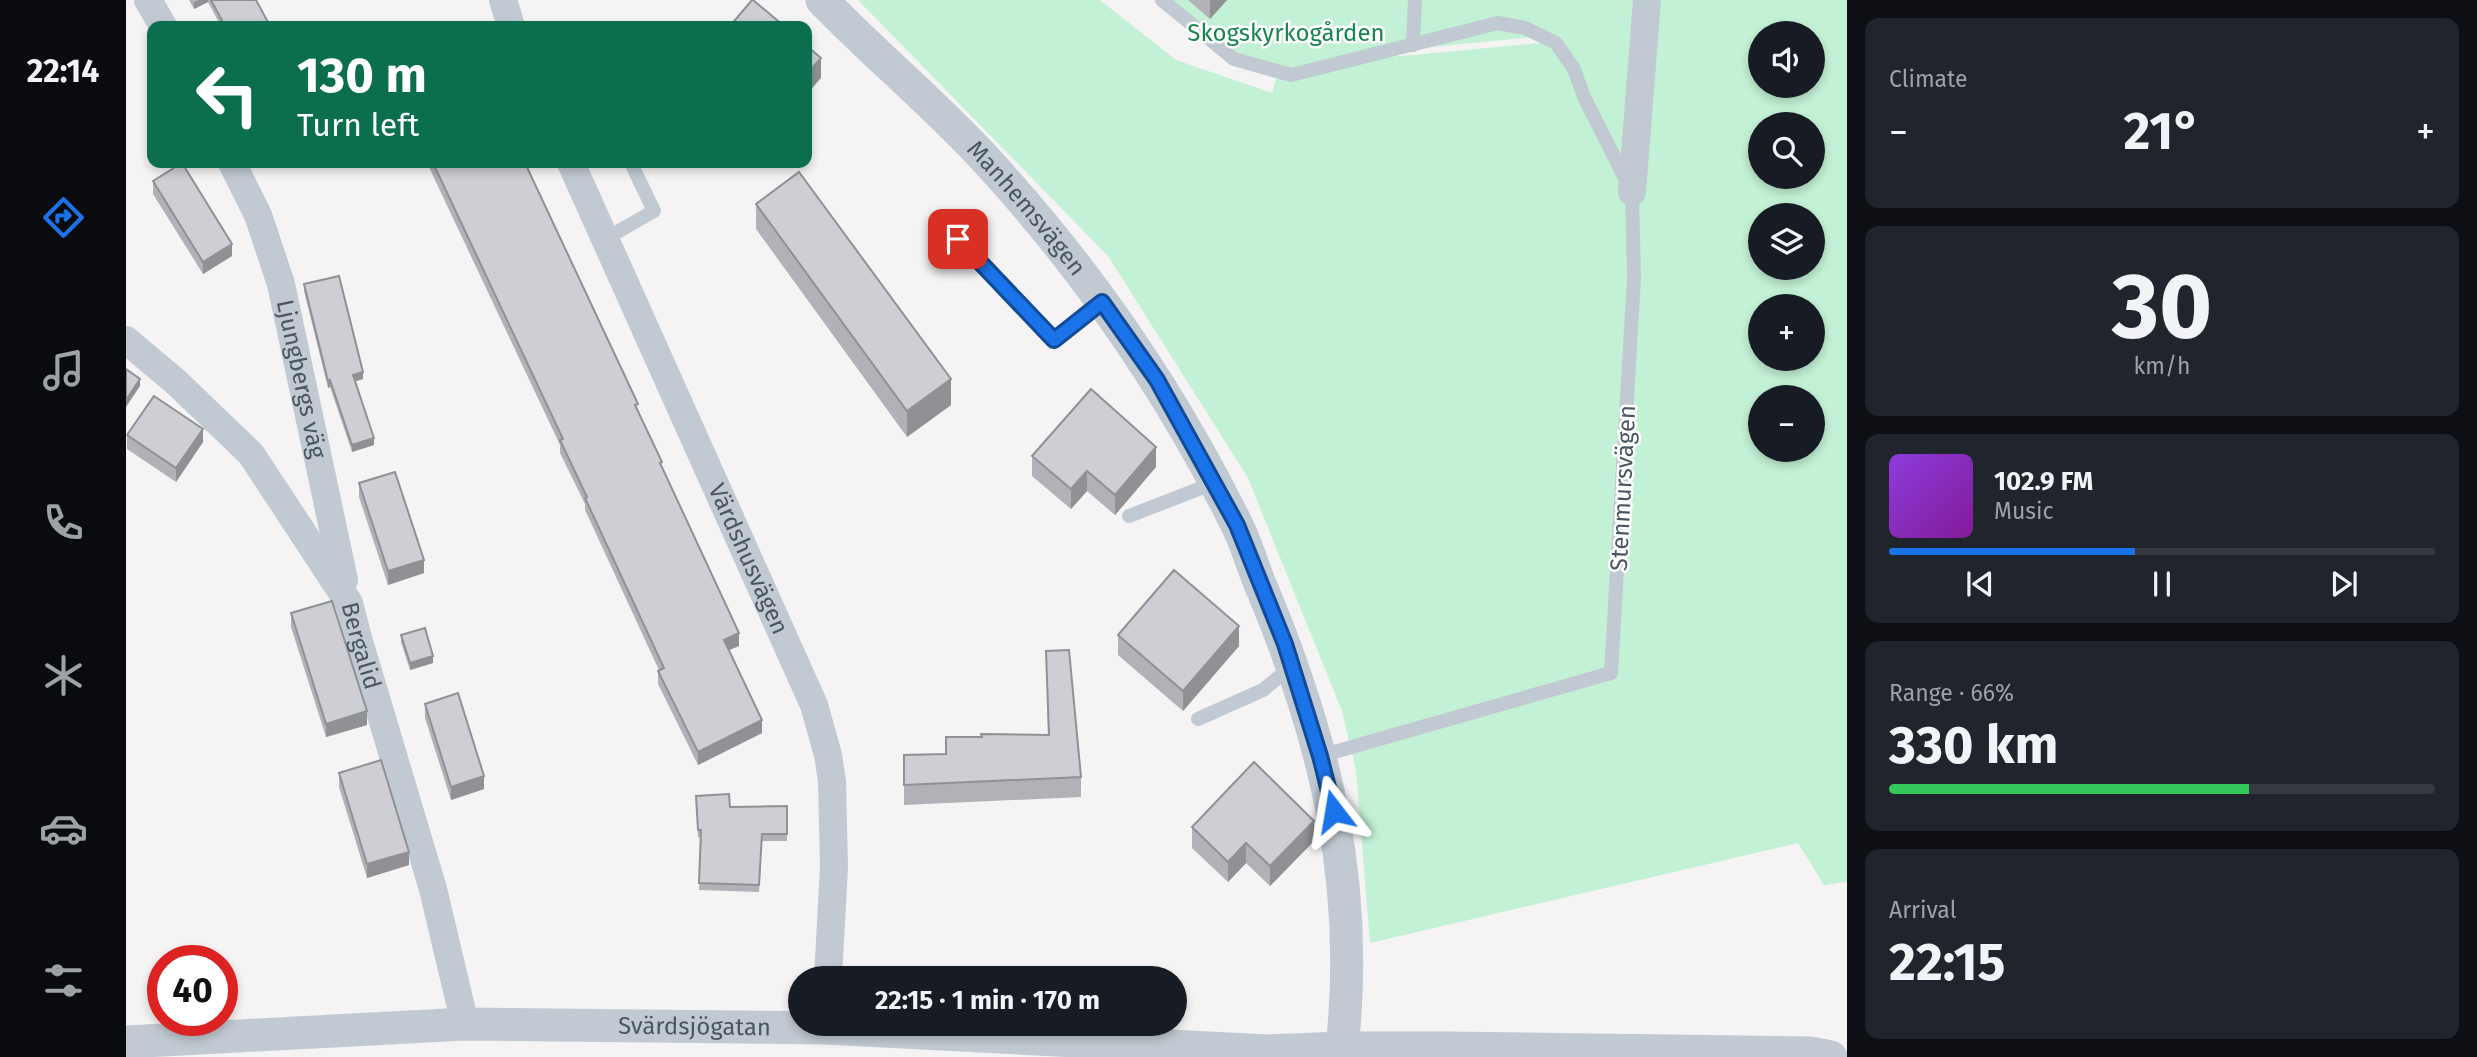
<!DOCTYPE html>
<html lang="en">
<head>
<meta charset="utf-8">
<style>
  :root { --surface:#171b24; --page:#20242c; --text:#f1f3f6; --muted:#9ea1a6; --line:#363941; --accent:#1a73e8 }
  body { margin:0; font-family:"Fira Sans",sans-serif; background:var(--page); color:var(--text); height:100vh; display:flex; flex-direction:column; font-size:26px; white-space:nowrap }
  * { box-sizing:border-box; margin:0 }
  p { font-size:23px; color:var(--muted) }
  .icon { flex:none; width:38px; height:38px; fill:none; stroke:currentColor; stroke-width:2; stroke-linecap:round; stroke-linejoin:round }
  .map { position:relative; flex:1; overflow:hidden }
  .drawer { display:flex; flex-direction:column; gap:18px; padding:18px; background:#0d0f14; width:630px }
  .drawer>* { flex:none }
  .top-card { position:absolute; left:21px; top:21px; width:665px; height:147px; border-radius:14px; box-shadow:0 4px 10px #0003; background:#0b6e4f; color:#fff; overflow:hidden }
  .tools { position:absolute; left:1622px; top:21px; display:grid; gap:14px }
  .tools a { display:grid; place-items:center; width:77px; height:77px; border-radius:50%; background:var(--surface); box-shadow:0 4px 10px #0003; font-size:35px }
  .speed { position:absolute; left:21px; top:945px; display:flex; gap:14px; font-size:35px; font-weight:700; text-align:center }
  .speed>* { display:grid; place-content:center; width:91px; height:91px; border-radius:50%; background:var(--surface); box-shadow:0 4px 10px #0003; line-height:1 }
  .speed .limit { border:10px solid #d22; background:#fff; color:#111 }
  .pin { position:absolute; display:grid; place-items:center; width:60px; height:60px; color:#fff; margin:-30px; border-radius:14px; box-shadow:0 4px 10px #0006 }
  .me { position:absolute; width:77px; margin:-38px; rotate:346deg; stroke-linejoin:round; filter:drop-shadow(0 0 5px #0008) }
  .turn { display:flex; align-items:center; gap:24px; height:147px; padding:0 35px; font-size:32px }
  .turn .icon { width:91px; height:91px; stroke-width:2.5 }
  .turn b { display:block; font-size:49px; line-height:60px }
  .big { font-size:52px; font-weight:700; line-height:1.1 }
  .drawer .tile { flex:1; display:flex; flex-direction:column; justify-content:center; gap:10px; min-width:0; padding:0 24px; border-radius:14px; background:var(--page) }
  .drawer .dial { align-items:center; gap:0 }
  .dial b { font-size:91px; line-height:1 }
  .song { display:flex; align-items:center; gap:21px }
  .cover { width:84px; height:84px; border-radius:10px; background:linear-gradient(135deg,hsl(270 70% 55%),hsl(290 70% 35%)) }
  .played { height:7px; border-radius:4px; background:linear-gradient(90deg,var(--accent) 45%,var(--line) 45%) }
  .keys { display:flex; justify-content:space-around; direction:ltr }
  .heat { display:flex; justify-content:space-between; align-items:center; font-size:38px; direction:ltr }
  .charge { height:10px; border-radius:5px; background:linear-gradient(90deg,#34c759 66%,var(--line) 0) }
  .trip { position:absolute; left:662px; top:966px; width:399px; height:70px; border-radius:35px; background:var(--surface); box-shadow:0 4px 10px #0003; font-weight:700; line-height:70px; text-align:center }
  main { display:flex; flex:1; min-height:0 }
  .tab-bar { display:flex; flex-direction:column; width:126px; justify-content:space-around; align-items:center; background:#090b0e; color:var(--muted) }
  .tab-bar .icon { width:49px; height:49px }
  .tab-bar .current { color:var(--accent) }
  .tab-bar b { font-size:32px; color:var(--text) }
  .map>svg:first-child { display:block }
</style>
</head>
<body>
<main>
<nav class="tab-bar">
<b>22:14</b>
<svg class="icon current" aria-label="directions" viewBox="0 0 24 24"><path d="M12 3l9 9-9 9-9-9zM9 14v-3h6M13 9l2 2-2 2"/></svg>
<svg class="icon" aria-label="music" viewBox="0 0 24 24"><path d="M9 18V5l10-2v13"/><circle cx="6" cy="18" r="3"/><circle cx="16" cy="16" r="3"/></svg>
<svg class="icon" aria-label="phone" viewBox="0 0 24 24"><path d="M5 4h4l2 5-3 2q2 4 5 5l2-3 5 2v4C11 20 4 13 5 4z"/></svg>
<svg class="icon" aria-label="climate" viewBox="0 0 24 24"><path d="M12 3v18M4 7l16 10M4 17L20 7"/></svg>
<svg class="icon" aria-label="car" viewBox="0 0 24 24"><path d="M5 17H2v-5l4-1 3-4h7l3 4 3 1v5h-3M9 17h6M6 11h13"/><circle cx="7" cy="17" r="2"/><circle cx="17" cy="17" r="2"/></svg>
<svg class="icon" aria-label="filters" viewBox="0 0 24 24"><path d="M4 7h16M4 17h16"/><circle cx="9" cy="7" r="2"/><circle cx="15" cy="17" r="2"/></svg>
</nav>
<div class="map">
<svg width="1721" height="1057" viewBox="0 0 1721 1057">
  <rect width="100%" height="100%" fill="#f5f3f3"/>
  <path fill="#c3f1d5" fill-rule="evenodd" d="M732,0H974L1050,60L1146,93L1154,66L1108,59L1036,0H1721V882L1698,885L1672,843L1244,943L1230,770L1216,711L1122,478L982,256ZM1634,33H1687V86H1634ZM1419,36L1413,43L1265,57V51ZM1634,124H1687V177H1634ZM1634,215H1687V268H1634ZM1634,306H1687V359H1634ZM1634,397H1687V450H1634Z"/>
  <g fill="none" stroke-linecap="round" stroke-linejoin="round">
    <g stroke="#c1cad2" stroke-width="14">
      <path d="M1036,0L1108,59L1165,75L1372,23L1399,28L1430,43L1448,69L1458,97L1506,192L1508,278L1485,673L1194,756"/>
      <path d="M1287,45L1289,0"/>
      <path d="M479,239L528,211L505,163"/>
      <path d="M832,239L928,340L976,302"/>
      <path d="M1003,516L1088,483"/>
      <path d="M1072,719L1137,690L1165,667"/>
    </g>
    <g stroke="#c1cad2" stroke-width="28">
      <path d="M22,0L37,26"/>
      <path d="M377,0L385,26"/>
      <path id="s1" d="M106,163L132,215L155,284L218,580"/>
      <path id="s2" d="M445,163L688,705L702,755L706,781L708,867L702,978"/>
      <path d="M1506,192L1521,0"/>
      <path id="s3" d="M0,340L50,382L125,454L223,603L232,638L307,889L339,1024"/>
    </g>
    <g stroke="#c1cad2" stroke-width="33">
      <path id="s4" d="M696,0C750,56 810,105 862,162C961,270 1045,392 1110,523C1121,544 1127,569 1137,591C1200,742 1234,884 1216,1048"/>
      <path id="s5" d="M0,1042L339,1024L700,1028L1141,1051L1216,1048H1322L1684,1053L1705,1057"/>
    </g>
  </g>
  <g fill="#b0b2b7">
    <path d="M63,0H130L144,26H95L82,2L68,9Z"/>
    <path d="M1062,0H1101L1084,19Z"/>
    <path d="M301,163H399L512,411L613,646L603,650L636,733L572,765L532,684V671L533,670L459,510V504L434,453V445Z"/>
    <path d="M27,181L106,256L77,274L27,194Z"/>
    <path d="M630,204L825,405L781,437L630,229Z"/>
    <path d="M178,284L237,379L229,381L248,445L226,452L204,387L202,388L178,291Z"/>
    <path d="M1,435L77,442L50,482L1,449Z"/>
    <path d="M906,456L1030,467L989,515L961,491L945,509L906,476Z"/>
    <path d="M233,483L298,573L262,585L233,497Z"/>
    <path d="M165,613L241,725L200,737L165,627Z"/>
    <path d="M275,635L307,663L284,670L275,642Z"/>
    <path d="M992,635L1113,646L1057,711L992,655Z"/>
    <path d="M920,651L955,777V797L778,805V755L820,754L922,735Z"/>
    <path d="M299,704L358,789L325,800L299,718Z"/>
    <path d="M213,773L283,865L241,878L213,787Z"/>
    <path d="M570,796L604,807L661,806V841H636L633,892L573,890L575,837H572Z"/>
    <path d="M1066,827L1188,841L1144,886L1120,863L1102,882L1066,848Z"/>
  </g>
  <g fill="#909195">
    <path d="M73,0H82V2L68,9V2Z"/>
    <path d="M1084,0H1101L1084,19Z"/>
    <path d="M695,58V78L681,94V74Z"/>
    <path d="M106,244V256L77,274V262Z"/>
    <path d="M237,372V379L227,382V375Z"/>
    <path d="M14,379V386L0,407V400Z"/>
    <path d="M825,379V405L781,437V411Z"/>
    <path d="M204,380V387L202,388V381Z"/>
    <path d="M77,429V442L50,482V468Z"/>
    <path d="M248,438V445L226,452V445Z"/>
    <path d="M1030,447V467L989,515V495Z"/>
    <path d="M961,471V491L945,509V489Z"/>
    <path d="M298,560V573L262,585V571Z"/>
    <path d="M1113,626V646L1057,711V691Z"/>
    <path d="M613,633V646L598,652V640Z"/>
    <path d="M307,656V663L284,670V663Z"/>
    <path d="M241,711V725L200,737V724Z"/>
    <path d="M636,720V733L572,765V752Z"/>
    <path d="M358,776V789L325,800V787Z"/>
    <path d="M1188,821V841L1144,886V866Z"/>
    <path d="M1120,843V863L1102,882V862Z"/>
    <path d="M283,852V865L241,878V864Z"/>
  </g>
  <g fill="#cdcfd5" stroke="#909195" stroke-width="2">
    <path d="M85,0H130L144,26H99Z"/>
    <path d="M626,0H627L658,26H604Z"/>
    <path d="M681,46L695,58L681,74Z"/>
    <path d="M56,163L106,244L77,262L27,181Z"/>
    <path d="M307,163H399L512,404L509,405L536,462L534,463L613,633L598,640L636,720L572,752L532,671L538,668L459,498L461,497L434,440L437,439Z"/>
    <path d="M673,172L825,379L781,411L630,204Z"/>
    <path d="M213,276L237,372L227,375L248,438L226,445L204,380L202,381L178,284Z"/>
    <path d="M0,369L14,379L0,400Z"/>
    <path d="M965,389L1030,447L989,495L961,471L945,489L906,456Z"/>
    <path d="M28,396L77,429L50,468L1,435Z"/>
    <path d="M269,472L298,560L262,571L233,483Z"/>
    <path d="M1048,570L1113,626L1057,691L992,635Z"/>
    <path d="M206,601L241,711L200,724L165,613Z"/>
    <path d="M299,628L307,656L284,663L275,635Z"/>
    <path d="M943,650L955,777L778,785V755L820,754V737H856L855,734L923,735L920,651Z"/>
    <path d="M332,693L358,776L325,787L299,704Z"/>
    <path d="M255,760L283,852L241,864L213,773Z"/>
    <path d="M1128,762L1188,821L1144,866L1120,843L1102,862L1066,827Z"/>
    <path d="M603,794L604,807L661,806V834H636L633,885L573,883L575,830H572L570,796Z"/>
  </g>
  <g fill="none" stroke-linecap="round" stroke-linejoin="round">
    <defs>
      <path id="route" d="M832,239L928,340L976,302L1031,380L1111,525L1159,644L1194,756L1208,811"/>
    </defs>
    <use href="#route" stroke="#114b97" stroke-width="18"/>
    <use href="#route" stroke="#1a73e8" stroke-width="12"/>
  </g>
  <g text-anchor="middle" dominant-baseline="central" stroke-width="5" stroke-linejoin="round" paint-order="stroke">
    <g font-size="24" fill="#17864f" stroke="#fff">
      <text x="1160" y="33">Skogskyrkogården</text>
    </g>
    <g font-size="24" fill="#4a5661" stroke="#fff">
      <text stroke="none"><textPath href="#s4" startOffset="292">Manhemsvägen</textPath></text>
      <text stroke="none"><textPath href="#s1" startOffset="228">Ljungbergs väg</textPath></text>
      <text transform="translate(1497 488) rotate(-87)">Stenmursvägen</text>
      <text stroke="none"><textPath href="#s2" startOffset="434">Värdshusvägen</textPath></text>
      <text stroke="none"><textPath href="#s3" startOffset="392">Bergalid</textPath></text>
      <text stroke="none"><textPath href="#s5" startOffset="569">Svärdsjögatan</textPath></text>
    </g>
  </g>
</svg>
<div class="tools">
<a><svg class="icon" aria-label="sound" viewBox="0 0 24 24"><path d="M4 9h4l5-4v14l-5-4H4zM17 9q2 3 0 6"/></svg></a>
<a><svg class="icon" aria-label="search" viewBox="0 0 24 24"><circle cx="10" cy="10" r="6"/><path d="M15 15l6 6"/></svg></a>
<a><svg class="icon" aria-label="layers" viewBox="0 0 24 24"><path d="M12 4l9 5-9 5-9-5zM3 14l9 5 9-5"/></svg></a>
<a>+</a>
<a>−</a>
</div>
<div class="speed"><div class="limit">40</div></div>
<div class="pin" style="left:832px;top:239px;background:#d93025"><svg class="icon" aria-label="arrive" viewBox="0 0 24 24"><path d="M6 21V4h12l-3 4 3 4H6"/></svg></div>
<svg class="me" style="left:1208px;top:811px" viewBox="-20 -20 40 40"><path d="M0-17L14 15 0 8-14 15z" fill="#1a73e8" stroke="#fff" stroke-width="4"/></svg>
<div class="trip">22:15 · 1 min · 170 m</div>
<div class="top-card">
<div class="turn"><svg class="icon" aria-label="left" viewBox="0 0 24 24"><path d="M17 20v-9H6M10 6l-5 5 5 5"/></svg><div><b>130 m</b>Turn left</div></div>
</div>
</div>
<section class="drawer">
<div class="tile"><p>Climate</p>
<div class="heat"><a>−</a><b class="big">21°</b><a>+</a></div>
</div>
<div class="tile dial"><b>30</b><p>km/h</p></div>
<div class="tile">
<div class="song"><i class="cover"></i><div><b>102.9 FM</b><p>Music</p></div></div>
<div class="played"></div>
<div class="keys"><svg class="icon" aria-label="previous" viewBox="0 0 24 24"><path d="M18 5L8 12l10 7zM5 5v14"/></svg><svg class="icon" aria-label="pause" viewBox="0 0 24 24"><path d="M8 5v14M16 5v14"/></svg><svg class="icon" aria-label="next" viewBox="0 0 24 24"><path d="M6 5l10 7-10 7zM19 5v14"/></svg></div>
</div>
<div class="tile"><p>Range · 66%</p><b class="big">330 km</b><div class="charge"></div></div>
<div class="tile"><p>Arrival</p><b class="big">22:15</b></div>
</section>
</main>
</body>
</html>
